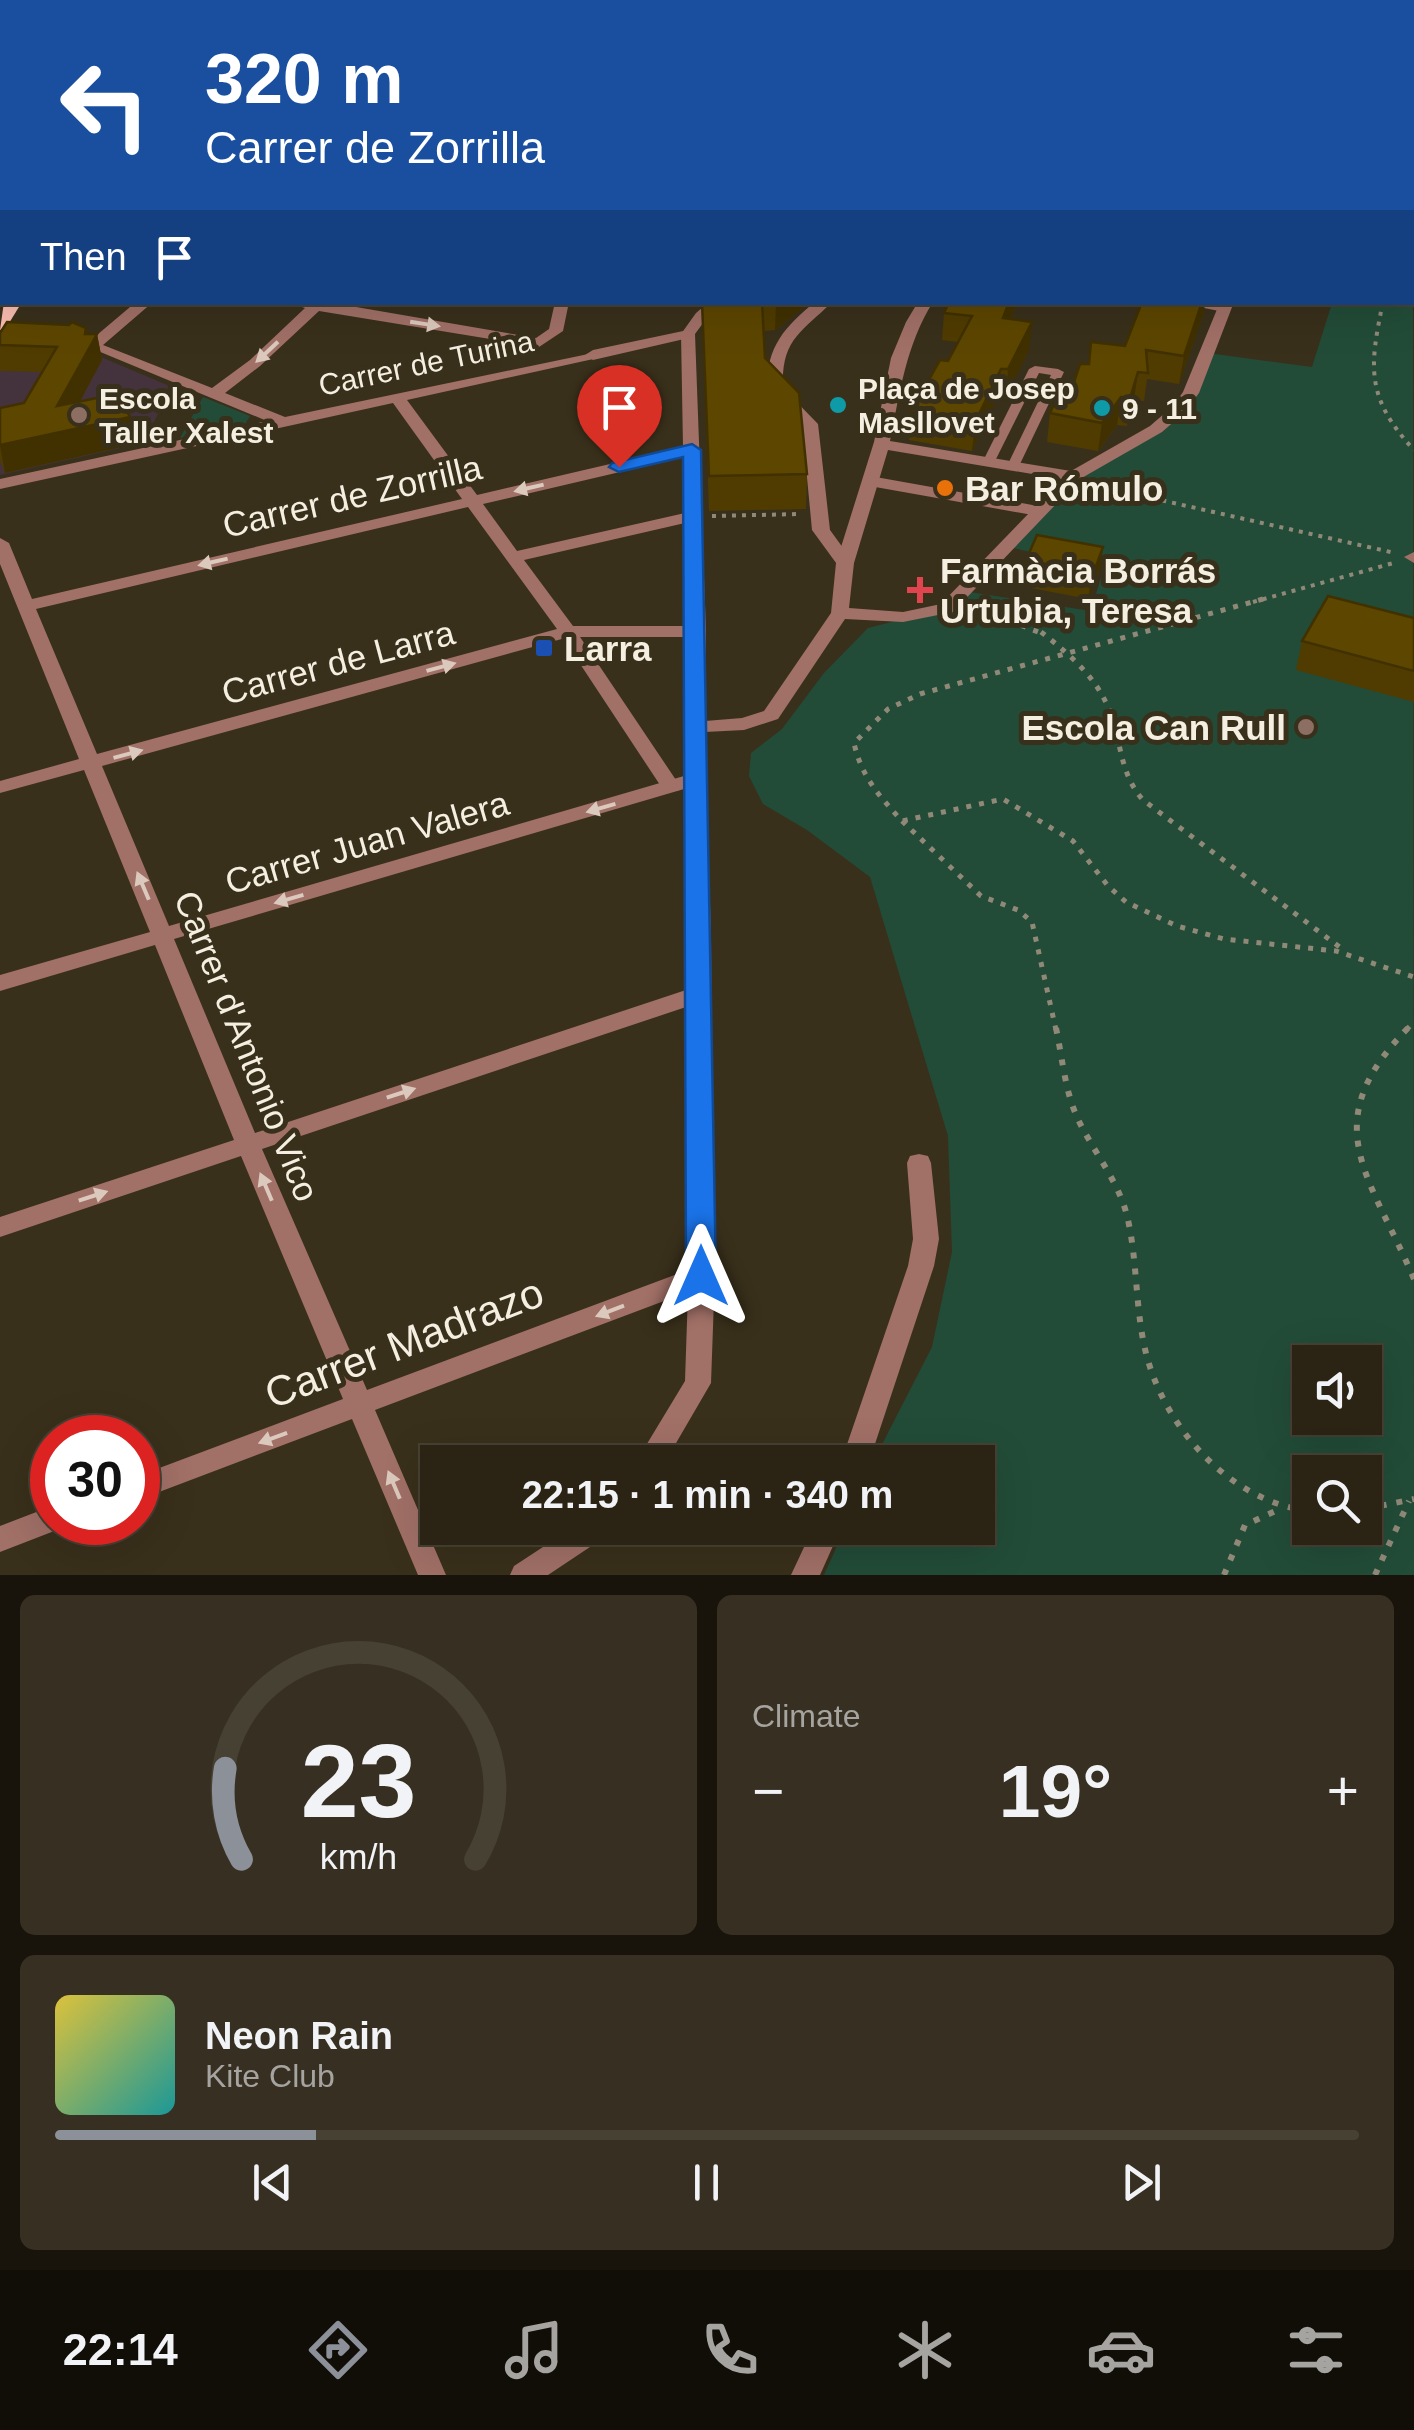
<!DOCTYPE html>
<html lang="en">
<head>
<meta charset="utf-8">
<style>
  :root { --surface:#2b2414; --page:#373022; --text:#f1f3f6; --muted:#a6a4a0; --line:#474134; --accent:#8c9099 }
  body { margin:0; font-family:Arial,sans-serif; background:var(--page); color:var(--text); height:100vh; display:flex; flex-direction:column; font-size:38px; white-space:nowrap }
  * { box-sizing:border-box; margin:0 }
  p { font-size:32px; color:var(--muted) }
  .icon { flex:none; width:55px; height:55px; fill:none; stroke:currentColor; stroke-width:2; stroke-linecap:round; stroke-linejoin:round }
  .map { position:relative; height:1575px; overflow:hidden }
  .side { display:flex; flex-direction:column; gap:20px; padding:20px; background:#18140b; flex:1 }
  .side>* { flex:none }
  .guide { position:absolute; left:0px; top:0px; width:1415px; height:305px; box-shadow:0 10px 40px #0002,0 0 0 2px var(--line); background:#1a4fa0; color:#fff; overflow:hidden }
  .controls { position:absolute; left:1292px; top:1345px; display:grid; gap:20px }
  .controls a { display:grid; place-items:center; width:90px; height:90px; border-radius:0px; background:var(--surface); box-shadow:0 10px 40px #0002,0 0 0 2px var(--line); font-size:50px }
  .speed { position:absolute; left:30px; top:1415px; display:flex; gap:20px; font-size:50px; font-weight:700; text-align:center }
  .speed>* { display:grid; place-content:center; width:130px; height:130px; border-radius:50%; background:var(--surface); box-shadow:0 10px 40px #0002,0 0 0 2px var(--line); line-height:1 }
  .speed .limit { border:15px solid #d22; background:#fff; color:#111 }
  .pin { position:absolute; display:grid; place-items:center; width:85px; height:85px; color:#fff; margin:-102px -42px; border-radius:50% 50% 50% 0; rotate:-45deg; box-shadow:0 0 10px #0007 }
  .pin .icon { rotate:45deg }
  .me { position:absolute; width:110px; margin:-55px; rotate:0deg; stroke-linejoin:round; filter:drop-shadow(0 0 8px #0008) }
  .turn { display:flex; align-items:center; gap:35px; height:210px; padding:0 40px; font-size:45px }
  .turn .icon { width:130px; height:130px; stroke-width:2.5 }
  .turn b { display:block; font-size:70px; line-height:85px }
  .then { display:flex; align-items:center; height:95px; padding:0 40px; background:#0003; gap:20px; font-size:38px }
  .big { font-size:75px; font-weight:700; line-height:1.1 }
  .side .widget { flex:1; display:flex; flex-direction:column; justify-content:center; gap:15px; min-width:0; padding:0 35px; border-radius:15px; background:var(--page) }
  .side .dial { align-items:center; gap:0 }
  .dial svg { height:260px; overflow:visible; fill:none; stroke:var(--line); stroke-width:7; stroke-linecap:round; text-anchor:middle }
  .dial text { fill:var(--text); stroke:none }
  .song { display:flex; align-items:center; gap:30px }
  .cover { width:120px; height:120px; border-radius:15px; background:linear-gradient(135deg,hsl(50 70% 55%),hsl(180 70% 35%)) }
  .played { height:10px; border-radius:5px; background:linear-gradient(90deg,var(--accent) 20%,var(--line) 20%) }
  .keys { display:flex; justify-content:space-around; direction:ltr }
  .heat { display:flex; justify-content:space-between; align-items:center; font-size:55px; direction:ltr }
  .side .tiles { flex:1; display:grid; gap:20px; grid-template-columns:1fr 1fr }
  .widget:last-child { grid-column:span 2 }
  .trip { position:absolute; left:420px; top:1445px; width:575px; height:100px; border-radius:0px; background:var(--surface); box-shadow:0 10px 40px #0002,0 0 0 2px var(--line); font-weight:700; line-height:100px; text-align:center }
  .menu { display:flex; height:160px; justify-content:space-around; align-items:center; background:#110e08; color:var(--muted) }
  .menu .icon { width:70px; height:70px }
  .menu .active { color:var(--accent) }
  .menu b { font-size:45px; color:var(--text) }
  .map>svg:first-child { display:block }
</style>
</head>
<body>
<div class="map">
<svg width="1414" height="1575" viewBox="0 0 1414 1575">
  <rect width="100%" height="100%" fill="#39301b"/>
  <path fill="#44323c" d="M25,325L172,387L143,443L0,475V363Z"/>
  <g fill="#224c38" fill-rule="evenodd">
    <path d="M1413,295L1414,1575H824L845,1528H978V1462H873L932,1347L952,1252L948,1136L870,877L807,830L763,804L749,776L751,753L782,729L824,673L868,628L947,608L963,591L1091,611L1104,567L1013,548L1074,476L1179,409L1207,353L1312,367L1332,303L1412,302ZM1310,1362H1365V1418H1310ZM1310,1472H1365V1528H1310Z"/>
    <path d="M203,397L250,416L245,424L180,438Z"/>
  </g>
  <g fill="none" stroke-linecap="round" stroke-linejoin="round">
    <g stroke="#918978" stroke-width="2.5" stroke-dasharray="2.5 5" stroke-linecap="butt">
      <path d="M583,2L587,0"/>
      <path d="M1050,2L1067,0"/>
    </g>
    <g stroke="#918978" stroke-width="4" stroke-dasharray="4 6" stroke-linecap="butt">
      <path d="M1383,302C1369,368 1366,398 1414,450"/>
      <path d="M1094,485L1395,553"/>
      <path d="M712,516L801,514"/>
      <path d="M1253,602L1397,562"/>
    </g>
    <g stroke="#918978" stroke-width="5" stroke-dasharray="5 8" stroke-linecap="butt">
      <path d="M1263,599L920,694L888,709L854,743C861,776 880,797 902,821L1003,799L1073,841L1108,886L1126,902L1177,926L1224,939L1336,951L1414,977"/>
      <path d="M971,613L996,616L1041,633"/>
      <path d="M1041,632C1072,656 1102,682 1113,721C1122,751 1122,776 1143,800L1345,951"/>
      <path d="M902,821L981,896L1018,910L1032,922L1056,1030"/>
      <path d="M1406,1030L1414,1022"/>
    </g>
    <g stroke="#918978" stroke-width="6" stroke-dasharray="6 10" stroke-linecap="butt">
      <path d="M1056,1028C1062,1056 1065,1091 1077,1117C1093,1152 1120,1182 1128,1220C1138,1265 1135,1313 1147,1357C1167,1431 1233,1503 1310,1511"/>
      <path d="M1408,1028C1314,1124 1370,1175 1414,1279"/>
      <path d="M1365,1509L1414,1499"/>
      <path d="M1224,1575L1245,1525L1282,1508"/>
      <path d="M1375,1575L1409,1501"/>
    </g>
    <g fill="#a17067" fill-rule="evenodd">
      <path d="M1174,302H1203L1229,309L1224,312Z"/>
      <path d="M1035,366L1058,369L1064,372L1020,464L1014,468L1008,464L1051,375L1039,373L995,461L993,464H985L983,461L1029,369Z"/>
    </g>
    <g fill="#a17067" fill-rule="evenodd">
      <path d="M688,330L695,334L693,337L593,360L585,355L593,350Z"/>
      <path d="M870,476L1038,506L1046,511L1038,516L864,485L862,481Z"/>
      <path d="M1414,552V563L1404,557Z"/>
      <path d="M568,627L574,628L678,783L681,787L678,791H664L559,632Z"/>
    </g>
    <g fill="#a17067" fill-rule="evenodd">
      <path d="M0,99L2,100V108L0,107Z"/>
      <rect x="0" y="251" width="2" height="8"/>
      <rect x="1412" y="291" width="2" height="8"/>
      <path d="M136,302H153L103,345L212,388L250,360L305,308L287,302H327L536,338L549,329L555,302H569L563,331L539,347L319,311L260,366L225,393L285,417L598,352V358L407,400L477,495L683,447L681,334L696,313L709,302H726L706,319L695,334L706,631L705,721L742,718L764,711L831,613L836,563L874,442L891,358L906,322L918,302H933C906,345 900,392 890,441L1071,471L1150,426L1173,406L1183,392L1220,302H1234L1199,393L1185,412L1162,432L1080,479L953,612L903,622L845,619L778,719L744,730L705,732L711,937L714,1299L711,1383L665,1462H636L685,1381L688,1292L375,1410L446,1575H418L352,1419L138,1500V1476L343,1399L241,1156L0,1237V1217L234,1140L155,945L0,991V975L150,932L84,770L0,793V781L79,759L0,564V538L9,543L32,599L462,499L393,403L0,489V479L267,421L69,339L76,335L91,340ZM888,450L1062,479L941,604L903,612L849,608L854,563ZM684,457L685,513L517,551L483,504ZM468,507L557,629L97,754L36,609ZM685,523L688,626H573L524,560ZM569,637H688L684,776L169,926L102,766ZM684,789L689,989L255,1133L174,939ZM689,1006L688,1270L367,1390L262,1149Z"/>
      <path d="M919,1154L928,1156L931,1163L939,1239L934,1266L869,1462H841L908,1266L913,1239L907,1163L910,1156Z"/>
      <path d="M52,1506V1522H65L62,1528L0,1552V1526Z"/>
      <path d="M572,1528H609L605,1537L548,1575H510L514,1566Z"/>
      <path d="M813,1528H841L820,1575H791Z"/>
    </g>
    <g fill="#a17067" fill-rule="evenodd">
      <path d="M136,0H162L163,1L139,2Z"/>
      <path d="M815,302H832C801,333 781,339 783,388L818,424L830,530L854,563L845,568L839,567L812,530L802,425L767,389C766,348 784,327 815,302Z"/>
    </g>
    <path fill="#f7baaf" fill-rule="evenodd" d="M4,302H22L6,328L0,330Z"/>
  </g>
  <g fill="#503c00">
    <path d="M702,302H810L775,330L764,331L765,358L807,474L806,509L709,511Z"/>
    <path d="M949,302H1017L1011,319L1029,349L1006,397L998,396L972,451L909,440L911,412L948,361L958,342L942,340L944,313Z"/>
    <path d="M1204,312L1179,384L1147,379L1144,401L1134,400L1127,426L1117,425L1098,451L1047,442L1050,413L1089,364L1125,346Z"/>
    <path d="M0,333L97,334L102,360L80,401L135,444L5,473L0,460V408L24,403L42,372L0,371Z"/>
    <path d="M1101,566L1088,599L1021,586L1023,567Z"/>
    <path d="M1414,618V702L1296,670L1302,641Z"/>
  </g>
  <g fill="#413100">
    <path d="M776,302H810L775,330Z"/>
    <path d="M1009,302H1017L1001,345L1003,318Z"/>
    <path d="M1202,302H1205L1204,312L1179,384L1184,356Z"/>
    <path d="M1032,322L1029,349L1006,397L1008,369Z"/>
    <path d="M86,328L90,347L97,334L102,360L64,431L130,417L135,444L5,473L0,445L57,406Z"/>
    <path d="M1001,369L998,396L972,451L975,422Z"/>
    <path d="M1138,372L1134,400L1127,426L1130,398Z"/>
    <path d="M1121,397L1117,425L1098,451L1102,423Z"/>
    <path d="M1103,547L1101,566L1088,599L1091,580Z"/>
  </g>
  <g fill="#5d4600" stroke="#413100" stroke-width="2.5">
    <path d="M702,302H762L765,358L799,393L807,474L709,476Z"/>
    <path d="M949,302H1009L1003,318L1032,322L1008,369H1001L975,422L911,412L940,360L948,361L972,316L944,313Z"/>
    <path d="M1142,302H1202L1184,356L1146,350L1148,373L1138,372L1130,398L1121,397L1102,423L1050,413L1063,386L1072,388L1080,364H1089L1091,342L1125,346Z"/>
    <path d="M7,322L69,325L72,322L86,328L85,334H97L57,406L117,394L130,417L0,445V408L24,403L57,347L0,345V333Z"/>
    <path d="M1037,535L1103,547L1091,580L1023,567Z"/>
    <path d="M1328,596L1414,618V671L1302,641Z"/>
  </g>
  <defs><path id="oneway-solid" d="M-6-.8H1V-3.2L6.5 0L1 3.2V.8H-6Z" transform="scale(2.5)"/></defs>
  <g fill="#dcc9bd">
    <use href="#oneway-solid" transform="translate(425 324) rotate(9)"/>
    <use href="#oneway-solid" transform="translate(267 352) rotate(137)"/>
    <use href="#oneway-solid" transform="translate(529 488) rotate(167)"/>
    <use href="#oneway-solid" transform="translate(213 562) rotate(167)"/>
    <use href="#oneway-solid" transform="translate(441 667) rotate(-15)"/>
    <use href="#oneway-solid" transform="translate(128 754) rotate(-15)"/>
    <use href="#oneway-solid" transform="translate(601 808) rotate(164)"/>
    <use href="#oneway-solid" transform="translate(143 886) rotate(-113)"/>
    <use href="#oneway-solid" transform="translate(289 899) rotate(164)"/>
    <use href="#oneway-solid" transform="translate(401 1093) rotate(-18)"/>
    <use href="#oneway-solid" transform="translate(266 1187) rotate(-113)"/>
    <use href="#oneway-solid" transform="translate(93 1196) rotate(-18)"/>
    <use href="#oneway-solid" transform="translate(610 1311) rotate(159)"/>
    <use href="#oneway-solid" transform="translate(273 1438) rotate(160)"/>
    <use href="#oneway-solid" transform="translate(394 1485) rotate(-113)"/>
  </g>
  <path fill="#1a73e8" stroke="#114b97" stroke-width="2.5" d="M692,444L701,450L716,1276L711,1285L701,1288L691,1285L686,1276L683,457L619,472L609,467L612,463Z"/>
  <g fill="#0f9aa8" stroke="#39301b" stroke-width="4">
    <circle cx="838" cy="405" r="10"/>
    <circle cx="1102" cy="408" r="10"/>
  </g>
  <g fill="#8d6e63" stroke="#39301b" stroke-width="4">
    <circle cx="79" cy="415" r="10"/>
    <circle cx="1306" cy="727" r="10"/>
  </g>
  <circle fill="#e8710a" stroke="#39301b" stroke-width="4" cx="945" cy="488" r="10"/>
  <path fill="#e0444e" stroke="#39301b" stroke-width="4" d="M915 575h10v10h10v10h-10v10h-10v-10h-10v-10h10z"/>
  <rect fill="#1a4fb4" stroke="#39301b" stroke-width="4" x="534" y="638" width="20" height="20" rx="5"/>
  <g text-anchor="middle" dominant-baseline="central" stroke-width="10" stroke-linejoin="round" paint-order="stroke">
    <g font-size="30" fill="#f5efe2" stroke="#39301b">
      <text transform="translate(426 363) rotate(-12)">Carrer de Turina</text>
    </g>
    <g font-size="30" font-weight="bold" fill="#f5efe2" stroke="#39301b" text-anchor="start">
      <text x="858" y="388">Plaça de Josep<tspan x="858" dy="34">Masllovet</tspan></text>
      <text x="99" y="398">Escola<tspan x="99" dy="34">Taller Xalest</tspan></text>
      <text x="1122" y="408">9 - 11</text>
    </g>
    <g font-size="35" font-weight="bold" fill="#f5efe2" stroke="#39301b" text-anchor="start">
      <text x="965" y="488">Bar Rómulo</text>
      <text x="940" y="570">Farmàcia Borrás<tspan x="940" dy="40">Urtubia, Teresa</tspan></text>
      <text x="564" y="648">Larra</text>
      <text x="1286" y="727" text-anchor="end">Escola Can Rull</text>
    </g>
    <g font-size="35" fill="#f5efe2" stroke="#39301b">
      <text transform="translate(352 496) rotate(-13)">Carrer de Zorrilla</text>
      <text transform="translate(338 662) rotate(-15)">Carrer de Larra</text>
      <text transform="translate(367 842) rotate(-16)">Carrer Juan Valera</text>
      <text transform="translate(247 1046) rotate(68)">Carrer d'Antonio Vico</text>
    </g>
    <g font-size="42" fill="#f5efe2" stroke="#39301b">
      <text transform="translate(404 1343) rotate(-21)">Carrer Madrazo</text>
    </g>
  </g>
</svg>
<div class="controls">
<a><svg class="icon" aria-label="sound" viewBox="0 0 24 24"><path d="M4 9h4l5-4v14l-5-4H4zM17 9q2 3 0 6"/></svg></a>
<a><svg class="icon" aria-label="search" viewBox="0 0 24 24"><circle cx="10" cy="10" r="6"/><path d="M15 15l6 6"/></svg></a>
</div>
<div class="speed"><div class="limit">30</div></div>
<div class="pin" style="left:619px;top:467px;background:#d93025"><svg class="icon" aria-label="arrive" viewBox="0 0 24 24"><path d="M6 21V4h12l-3 4 3 4H6"/></svg></div>
<svg class="me" style="left:701px;top:1276px" viewBox="-20 -20 40 40"><path d="M0-17L14 15 0 8-14 15z" fill="#1a73e8" stroke="#fff" stroke-width="4"/></svg>
<div class="trip">22:15 · 1 min · 340 m</div>
<div class="guide">
<div class="turn"><svg class="icon" aria-label="left" viewBox="0 0 24 24"><path d="M17 20v-9H6M10 6l-5 5 5 5"/></svg><div><b>320 m</b>Carrer de Zorrilla</div></div>
<div class="then">Then<svg class="icon" aria-label="arrive" viewBox="0 0 24 24"><path d="M6 21V4h12l-3 4 3 4H6"/></svg></div>
</div>
</div>
<section class="side">
<div class="tiles">
<div class="widget dial"><svg viewBox="0 0 100 80">
<path d="M14 69A42 42 0 1 1 86 69"/>
<path d="M14 69A42 42 0 0 1 9 41" stroke="#8c9099"/>
<text x="50" y="56" font-size="32" font-weight="700">23</text>
<text x="50" y="72" font-size="11">km/h</text>
</svg></div>
<div class="widget"><p>Climate</p>
<div class="heat"><a>−</a><b class="big">19°</b><a>+</a></div>
</div>
<div class="widget">
<div class="song"><i class="cover"></i><div><b>Neon Rain</b><p>Kite Club</p></div></div>
<div class="played"></div>
<div class="keys"><svg class="icon" aria-label="previous" viewBox="0 0 24 24"><path d="M18 5L8 12l10 7zM5 5v14"/></svg><svg class="icon" aria-label="pause" viewBox="0 0 24 24"><path d="M8 5v14M16 5v14"/></svg><svg class="icon" aria-label="next" viewBox="0 0 24 24"><path d="M6 5l10 7-10 7zM19 5v14"/></svg></div>
</div>
</div>
</section>
<nav class="menu">
<b>22:14</b>
<svg class="icon active" aria-label="directions" viewBox="0 0 24 24"><path d="M12 3l9 9-9 9-9-9zM9 14v-3h6M13 9l2 2-2 2"/></svg>
<svg class="icon" aria-label="music" viewBox="0 0 24 24"><path d="M9 18V5l10-2v13"/><circle cx="6" cy="18" r="3"/><circle cx="16" cy="16" r="3"/></svg>
<svg class="icon" aria-label="phone" viewBox="0 0 24 24"><path d="M5 4h4l2 5-3 2q2 4 5 5l2-3 5 2v4C11 20 4 13 5 4z"/></svg>
<svg class="icon" aria-label="climate" viewBox="0 0 24 24"><path d="M12 3v18M4 7l16 10M4 17L20 7"/></svg>
<svg class="icon" aria-label="car" viewBox="0 0 24 24"><path d="M5 17H2v-5l4-1 3-4h7l3 4 3 1v5h-3M9 17h6M6 11h13"/><circle cx="7" cy="17" r="2"/><circle cx="17" cy="17" r="2"/></svg>
<svg class="icon" aria-label="filters" viewBox="0 0 24 24"><path d="M4 7h16M4 17h16"/><circle cx="9" cy="7" r="2"/><circle cx="15" cy="17" r="2"/></svg>
</nav>
</body>
</html>
